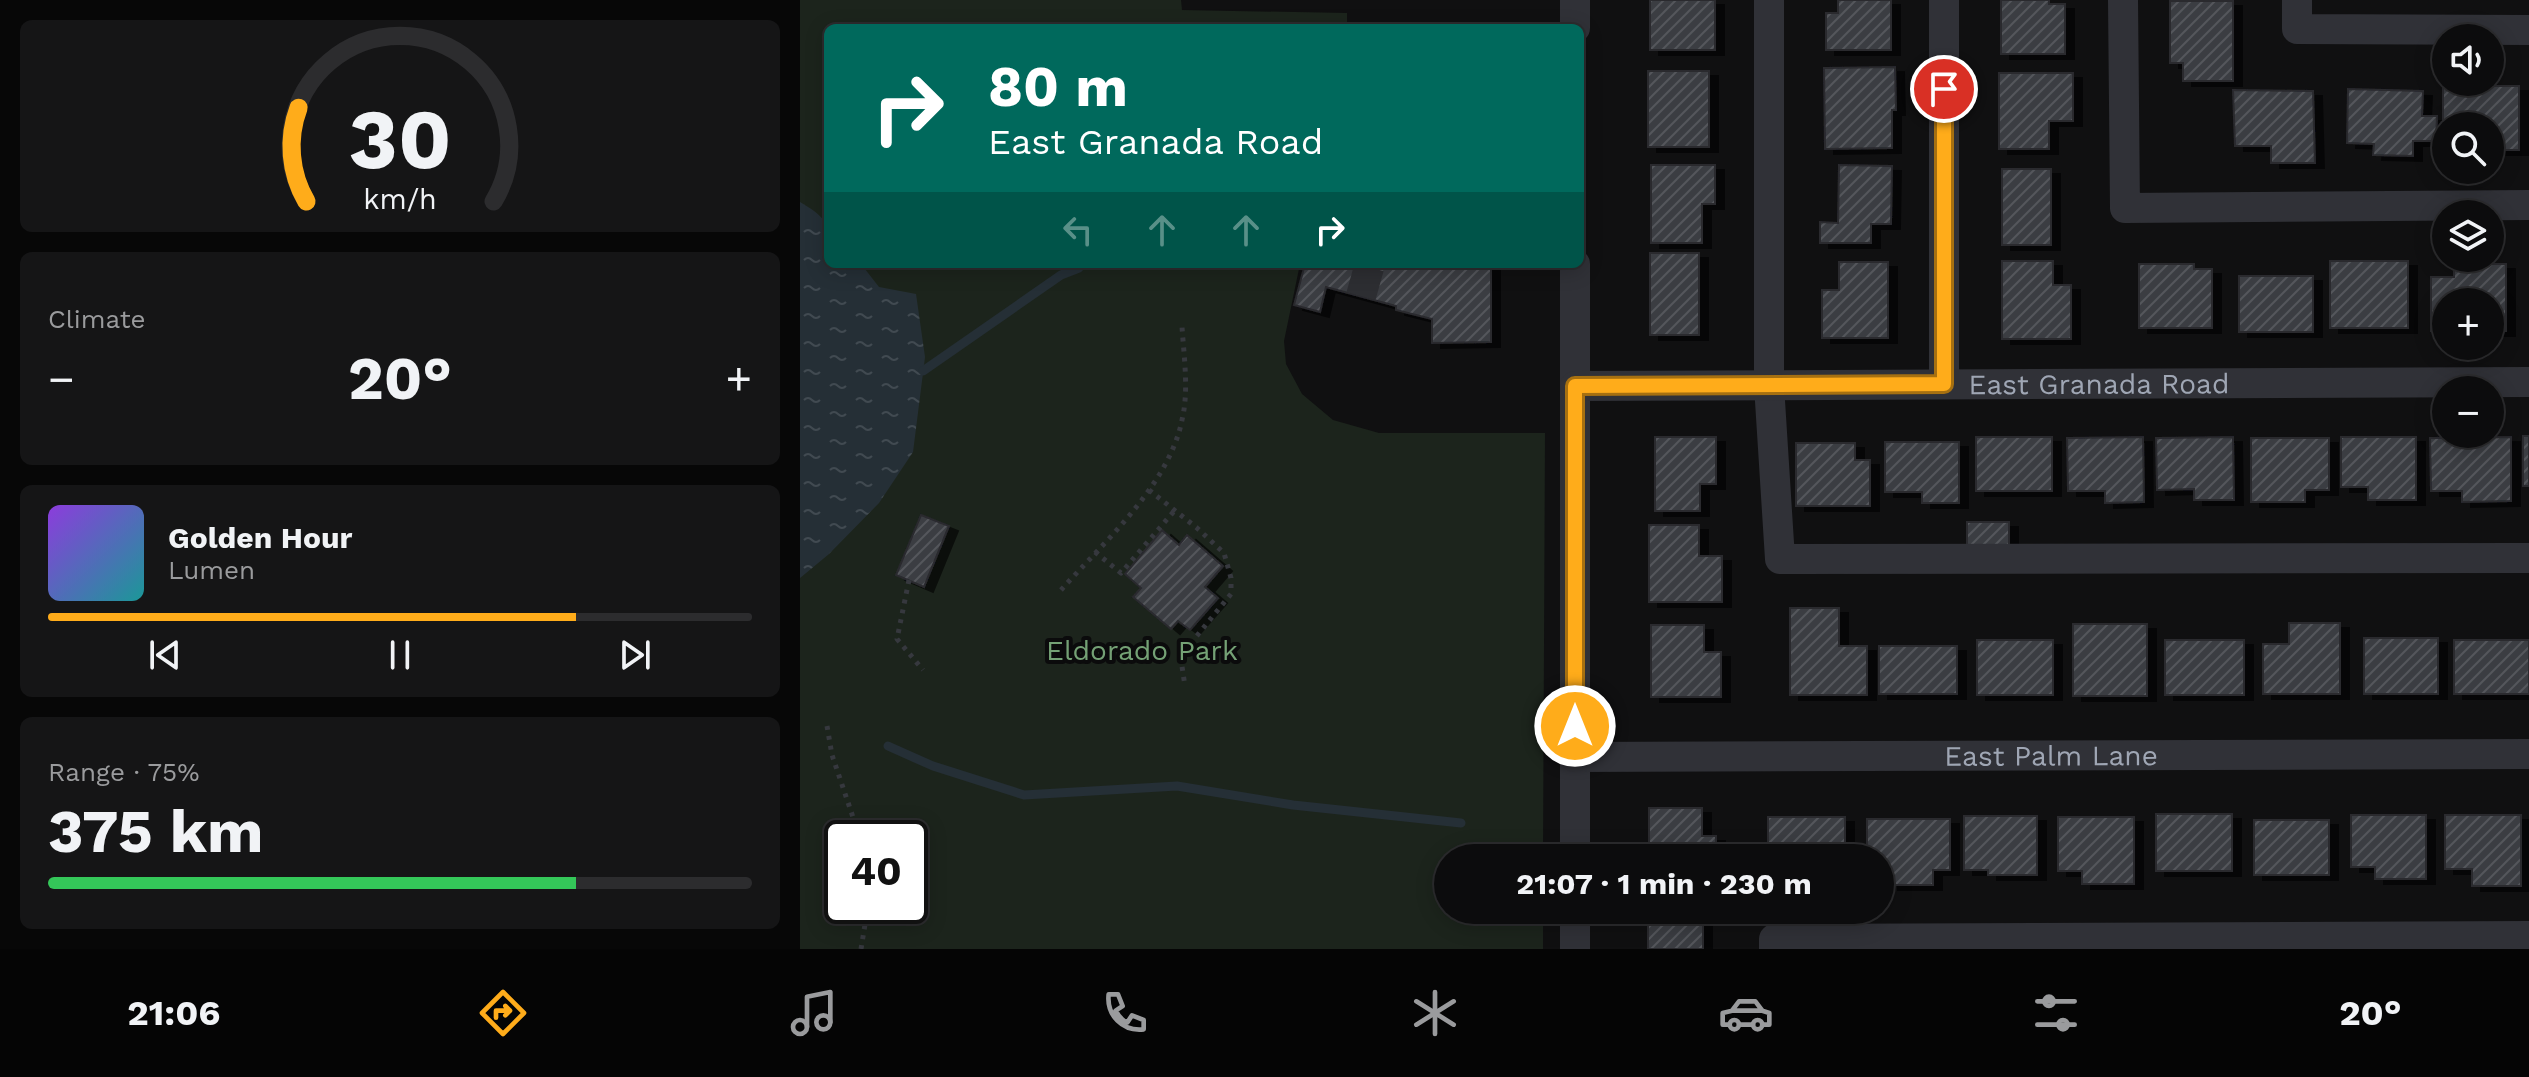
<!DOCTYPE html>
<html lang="en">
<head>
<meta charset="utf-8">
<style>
  :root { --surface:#0c0c0d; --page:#151516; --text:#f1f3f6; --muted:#9a9b9d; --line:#2c2c2e; --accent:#ffac1a }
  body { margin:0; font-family:"Work Sans",sans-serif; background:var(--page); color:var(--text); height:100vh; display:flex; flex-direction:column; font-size:30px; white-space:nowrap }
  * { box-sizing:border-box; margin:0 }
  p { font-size:26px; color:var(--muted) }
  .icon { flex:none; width:44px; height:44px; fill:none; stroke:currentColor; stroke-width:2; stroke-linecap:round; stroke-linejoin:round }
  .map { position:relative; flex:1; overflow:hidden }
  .sheet { display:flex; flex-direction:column; gap:20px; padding:20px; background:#070707; width:800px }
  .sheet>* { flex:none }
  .guide { position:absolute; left:24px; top:24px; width:760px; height:244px; border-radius:12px; box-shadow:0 4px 20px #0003,0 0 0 2px var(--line); background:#00695c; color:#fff; overflow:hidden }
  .buttons { position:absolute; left:1632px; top:24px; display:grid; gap:16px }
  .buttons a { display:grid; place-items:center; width:72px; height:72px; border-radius:50%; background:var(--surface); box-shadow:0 4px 20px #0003,0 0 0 2px var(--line); font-size:40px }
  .speed { position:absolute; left:24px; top:820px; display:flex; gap:16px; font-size:40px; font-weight:700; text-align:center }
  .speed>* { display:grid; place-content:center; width:104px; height:104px; border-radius:50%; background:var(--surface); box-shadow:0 4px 20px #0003,0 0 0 2px var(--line); line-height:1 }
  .speed .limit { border:4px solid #111; border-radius:12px; background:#fff; color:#111 }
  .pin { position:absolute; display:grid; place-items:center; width:68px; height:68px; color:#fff; margin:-34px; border:4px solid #fff; border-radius:50%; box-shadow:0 2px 8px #0007 }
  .me { position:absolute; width:88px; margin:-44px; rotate:0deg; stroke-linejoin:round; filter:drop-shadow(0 0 6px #0008) }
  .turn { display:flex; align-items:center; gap:28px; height:168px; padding:0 32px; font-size:36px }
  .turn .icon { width:104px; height:104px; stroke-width:2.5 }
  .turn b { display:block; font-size:56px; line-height:68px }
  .lanes { display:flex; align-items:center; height:76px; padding:0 32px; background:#0003; justify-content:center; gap:40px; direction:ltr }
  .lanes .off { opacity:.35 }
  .big { font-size:60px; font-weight:700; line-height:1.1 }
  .sheet .card { flex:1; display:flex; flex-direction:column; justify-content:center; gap:12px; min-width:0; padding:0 28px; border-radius:12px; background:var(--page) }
  .sheet .dial { align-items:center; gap:0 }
  .dial svg { height:208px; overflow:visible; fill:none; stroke:var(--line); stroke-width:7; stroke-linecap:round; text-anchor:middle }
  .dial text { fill:var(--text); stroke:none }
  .song { display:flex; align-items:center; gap:24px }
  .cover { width:96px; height:96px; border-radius:12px; background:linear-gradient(135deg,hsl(270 70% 55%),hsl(180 70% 35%)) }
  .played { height:8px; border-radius:4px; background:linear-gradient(90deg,var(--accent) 75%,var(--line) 75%) }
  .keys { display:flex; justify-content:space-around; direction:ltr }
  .heat { display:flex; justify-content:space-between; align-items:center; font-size:44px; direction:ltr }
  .charge { height:12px; border-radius:6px; background:linear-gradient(90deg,#34c759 75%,var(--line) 0) }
  .trip { position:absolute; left:634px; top:844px; width:460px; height:80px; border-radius:40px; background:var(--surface); box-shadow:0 4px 20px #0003,0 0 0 2px var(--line); font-weight:700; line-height:80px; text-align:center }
  .menu { display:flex; height:128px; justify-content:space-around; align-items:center; background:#050505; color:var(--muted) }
  .menu .icon { width:56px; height:56px }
  .menu .current { color:var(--accent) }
  .menu b { font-size:36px; color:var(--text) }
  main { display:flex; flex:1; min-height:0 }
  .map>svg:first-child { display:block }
</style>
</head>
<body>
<main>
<section class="sheet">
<div class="card dial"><svg viewBox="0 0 100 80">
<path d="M14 69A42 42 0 1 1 86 69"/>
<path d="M14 69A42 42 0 0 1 11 33" stroke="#ffac1a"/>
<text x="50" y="56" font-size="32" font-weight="700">30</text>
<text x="50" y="72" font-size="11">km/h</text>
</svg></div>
<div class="card"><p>Climate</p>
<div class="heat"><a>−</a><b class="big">20°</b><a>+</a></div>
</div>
<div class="card">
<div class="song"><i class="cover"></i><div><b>Golden Hour</b><p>Lumen</p></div></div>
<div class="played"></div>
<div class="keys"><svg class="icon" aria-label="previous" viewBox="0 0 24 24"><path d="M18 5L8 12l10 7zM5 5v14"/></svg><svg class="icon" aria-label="pause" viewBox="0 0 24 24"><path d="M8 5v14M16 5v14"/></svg><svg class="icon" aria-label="next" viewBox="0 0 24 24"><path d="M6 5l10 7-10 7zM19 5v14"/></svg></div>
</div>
<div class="card"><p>Range · 75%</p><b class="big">375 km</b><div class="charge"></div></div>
</section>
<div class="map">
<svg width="1729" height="949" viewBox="0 0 1729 949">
  <defs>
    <pattern id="water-ripples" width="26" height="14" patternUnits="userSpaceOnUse" patternTransform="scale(2)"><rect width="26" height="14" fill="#252f36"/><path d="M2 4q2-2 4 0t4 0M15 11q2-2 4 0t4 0" fill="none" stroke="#414a51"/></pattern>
    <pattern id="building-hatch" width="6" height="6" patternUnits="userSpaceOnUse" patternTransform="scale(2)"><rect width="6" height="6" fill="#3b3d42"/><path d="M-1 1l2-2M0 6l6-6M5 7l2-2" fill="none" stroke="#54565b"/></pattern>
    <filter id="shadow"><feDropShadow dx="9" dy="5" stdDeviation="0" flood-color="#0009"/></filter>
  </defs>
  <rect width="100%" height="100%" fill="#101011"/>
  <path fill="#1c241c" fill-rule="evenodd" d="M0,0H381L382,10L547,13V28H28V264H500L484,341L486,364L502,394L533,420L579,433H745L743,858H648V910H743V949H0ZM42,838H110V906H42Z"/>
  <path fill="url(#water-ripples)" d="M0,202C34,222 28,227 28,264H61L79,287L116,294L125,357L113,452L79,503L29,554L0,578Z"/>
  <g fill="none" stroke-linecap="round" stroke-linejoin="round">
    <g stroke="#252f36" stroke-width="9">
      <path d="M123,371L261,275L279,268"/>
      <path d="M88,746L133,766L224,795L377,786L493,805L661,823"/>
    </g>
  </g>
  <g fill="url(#building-hatch)" stroke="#29292e" stroke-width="2" filter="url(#shadow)">
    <rect x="850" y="0" width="65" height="50"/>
    <path d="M1038,0H1091V50H1026V13H1038Z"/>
    <path d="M1201,0H1249V4H1265V54H1201Z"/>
    <path d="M1370,1H1433V81H1383V63H1370Z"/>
    <path d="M1095,67L1096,110H1092V148L1025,149L1024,68Z"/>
    <rect x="848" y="71" width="61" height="76"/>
    <path d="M1199,73H1273V121H1249V149H1199Z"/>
    <path d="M1643,86H1719V150H1690V126H1646V138H1643Z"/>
    <path d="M1548,89L1623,91L1622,116H1637L1636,141H1613V156L1573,155L1574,144L1547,143Z"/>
    <path d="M1433,90L1513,91L1515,163H1471V146H1435Z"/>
    <path d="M851,165H915V204H902V243H851Z"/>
    <path d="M1039,165L1092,166L1091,224H1071V243H1020V222L1038,223Z"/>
    <rect x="1202" y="169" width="49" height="76"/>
    <rect x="850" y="253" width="49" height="82"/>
    <path d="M1202,261H1253V285H1271V339H1202Z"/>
    <rect x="1530" y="261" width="78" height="67"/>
    <path d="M1039,262H1088V338H1022V290H1039Z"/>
    <path d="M505,264H691V342L632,343V319L596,310V306L526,287L520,312L494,305Z"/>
    <path d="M1339,264H1394V269H1412V328H1339Z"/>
    <path d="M1654,264H1706V331H1690V302H1646V331H1631V277H1654Z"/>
    <rect x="1439" y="276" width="74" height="56"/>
    <rect x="1723" y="436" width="6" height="50"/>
    <path d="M855,437H916V484H900V511H855Z"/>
    <rect x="1176" y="437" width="76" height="54"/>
    <path d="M1343,437L1344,502L1305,503V491H1268L1267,438Z"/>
    <path d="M1433,437L1434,500H1394V489L1357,490L1356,438Z"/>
    <path d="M1541,437H1616V500H1568V487H1541Z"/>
    <path d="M1711,437V501L1662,502V491H1631L1630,438Z"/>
    <path d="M1451,438H1529V490H1505V502H1451Z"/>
    <path d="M1085,442H1159V503H1122V492H1085Z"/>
    <path d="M996,443H1055V460H1070V506H996Z"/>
    <path d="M121,515L149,526L124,587L96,575Z"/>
    <rect x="1167" y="522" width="42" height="31"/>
    <path d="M849,525H899V556H922V602H849Z"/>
    <path d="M362,530L379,545L387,535L423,566L405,587L418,598L390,630L378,621L371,629L333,597L341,588L325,574Z"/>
    <path d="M990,608H1039V646H1067V695H990Z"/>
    <path d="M1489,623H1540V694H1463V644H1489Z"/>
    <rect x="1273" y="624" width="74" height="72"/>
    <path d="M851,625H904V652H921V697H851Z"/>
    <rect x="1564" y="638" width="74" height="56"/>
    <rect x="1177" y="640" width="76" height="55"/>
    <rect x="1365" y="640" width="79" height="55"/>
    <rect x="1654" y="640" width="75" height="54"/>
    <rect x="1079" y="646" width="78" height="48"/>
    <path d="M849,808H902V836H916V858H849Z"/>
    <rect x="1356" y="814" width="76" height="57"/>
    <path d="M1551,815H1626V879H1575V867H1551Z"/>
    <path d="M1645,815H1721V886H1672V869H1645Z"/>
    <path d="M1164,816H1237V875H1188V870H1164Z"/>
    <rect x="968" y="817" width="77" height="41"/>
    <path d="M1258,817H1334V884H1282V871H1258Z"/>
    <path d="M1067,819H1150V870H1133V885H1089V870H1080V858H1067Z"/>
    <rect x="1454" y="820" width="75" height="55"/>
    <rect x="931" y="850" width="24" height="8"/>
    <rect x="848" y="910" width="55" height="39"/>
  </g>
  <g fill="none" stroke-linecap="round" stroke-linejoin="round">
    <path stroke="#2d2e32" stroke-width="30" stroke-dasharray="30 15" stroke-linecap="butt" d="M561,296L570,264"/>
    <g stroke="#36383e" stroke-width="5" stroke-dasharray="4 6" stroke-linecap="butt">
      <path d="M349,490L397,528L424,553L431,578V594L391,643L381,660L385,686"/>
      <path d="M295,552L321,573L375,510"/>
      <path d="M109,580L97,639L123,670"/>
      <path d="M261,590C304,542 369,485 382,420C389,391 384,357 382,327"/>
      <path d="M27,726L32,755L60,838"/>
      <path d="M61,949L68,906"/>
    </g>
    <g stroke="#303137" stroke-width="30">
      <path d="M775,0V28"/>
      <path d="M969,0V385L980,559L1729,558"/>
      <path d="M1144,0V384"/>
      <path d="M1323,0L1325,208L1729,205"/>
      <path d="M1497,0V29L1729,30"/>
      <path d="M775,264V858"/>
      <path id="s1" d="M775,386L1729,382"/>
      <path id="s2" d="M775,757L1729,754"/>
      <path d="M775,910V949"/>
      <path d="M974,949V939L1729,936"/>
    </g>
  </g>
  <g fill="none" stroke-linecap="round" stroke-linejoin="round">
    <defs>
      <path id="route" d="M775,726V386L1144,384V89"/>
    </defs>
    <use href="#route" stroke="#a67011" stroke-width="20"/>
    <use href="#route" stroke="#ffac1a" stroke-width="14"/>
  </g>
  <g text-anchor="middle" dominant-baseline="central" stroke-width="8" stroke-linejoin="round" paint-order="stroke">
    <g font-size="28" fill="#9fa6b4" stroke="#0b0b0c">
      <text stroke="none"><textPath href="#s1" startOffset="524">East Granada Road</textPath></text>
      <text stroke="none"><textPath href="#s2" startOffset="476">East Palm Lane</textPath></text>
    </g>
    <g font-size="28" fill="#74a175" stroke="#0b0b0c">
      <text x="342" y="650">Eldorado Park</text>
    </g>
  </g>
</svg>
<div class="buttons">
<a><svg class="icon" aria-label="sound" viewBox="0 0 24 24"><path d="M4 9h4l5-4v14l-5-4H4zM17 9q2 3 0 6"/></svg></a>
<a><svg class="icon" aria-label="search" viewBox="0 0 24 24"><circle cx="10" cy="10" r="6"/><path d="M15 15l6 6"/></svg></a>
<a><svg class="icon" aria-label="layers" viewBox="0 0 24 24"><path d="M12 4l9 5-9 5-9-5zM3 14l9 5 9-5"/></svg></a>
<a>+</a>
<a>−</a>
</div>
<div class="speed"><div class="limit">40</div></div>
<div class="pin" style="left:1144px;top:89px;background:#d93025"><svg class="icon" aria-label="arrive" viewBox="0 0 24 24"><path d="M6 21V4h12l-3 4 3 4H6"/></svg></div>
<svg class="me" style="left:775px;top:726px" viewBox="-20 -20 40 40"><circle r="17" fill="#ffac1a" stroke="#fff" stroke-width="3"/><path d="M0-11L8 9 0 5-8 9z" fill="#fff"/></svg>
<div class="trip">21:07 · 1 min · 230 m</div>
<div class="guide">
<div class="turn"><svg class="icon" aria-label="right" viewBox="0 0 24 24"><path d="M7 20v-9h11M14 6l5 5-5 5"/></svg><div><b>80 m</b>East Granada Road</div></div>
<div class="lanes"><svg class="icon off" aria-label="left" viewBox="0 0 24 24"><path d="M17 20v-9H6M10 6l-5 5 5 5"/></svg><svg class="icon off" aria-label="ahead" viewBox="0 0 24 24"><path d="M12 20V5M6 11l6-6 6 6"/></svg><svg class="icon off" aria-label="ahead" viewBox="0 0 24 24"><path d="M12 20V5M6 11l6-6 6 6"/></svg><svg class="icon" aria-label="right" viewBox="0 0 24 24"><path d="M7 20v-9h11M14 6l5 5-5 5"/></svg></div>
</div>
</div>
</main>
<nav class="menu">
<b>21:06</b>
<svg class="icon current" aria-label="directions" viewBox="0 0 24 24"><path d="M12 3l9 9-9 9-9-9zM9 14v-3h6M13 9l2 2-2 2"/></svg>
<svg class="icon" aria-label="music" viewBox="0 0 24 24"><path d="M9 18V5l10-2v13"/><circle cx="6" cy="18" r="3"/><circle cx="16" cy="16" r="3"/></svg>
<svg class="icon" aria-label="phone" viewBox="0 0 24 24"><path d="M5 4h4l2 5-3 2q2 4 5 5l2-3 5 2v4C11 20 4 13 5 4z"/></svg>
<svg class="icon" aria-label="climate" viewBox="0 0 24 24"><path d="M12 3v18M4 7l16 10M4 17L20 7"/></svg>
<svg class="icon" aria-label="car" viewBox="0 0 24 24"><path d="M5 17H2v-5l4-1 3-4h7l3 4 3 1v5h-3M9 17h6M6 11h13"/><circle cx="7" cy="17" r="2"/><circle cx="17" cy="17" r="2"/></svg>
<svg class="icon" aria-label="filters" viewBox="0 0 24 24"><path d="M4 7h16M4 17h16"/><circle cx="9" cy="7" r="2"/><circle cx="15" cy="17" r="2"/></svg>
<b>20°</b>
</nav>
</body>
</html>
